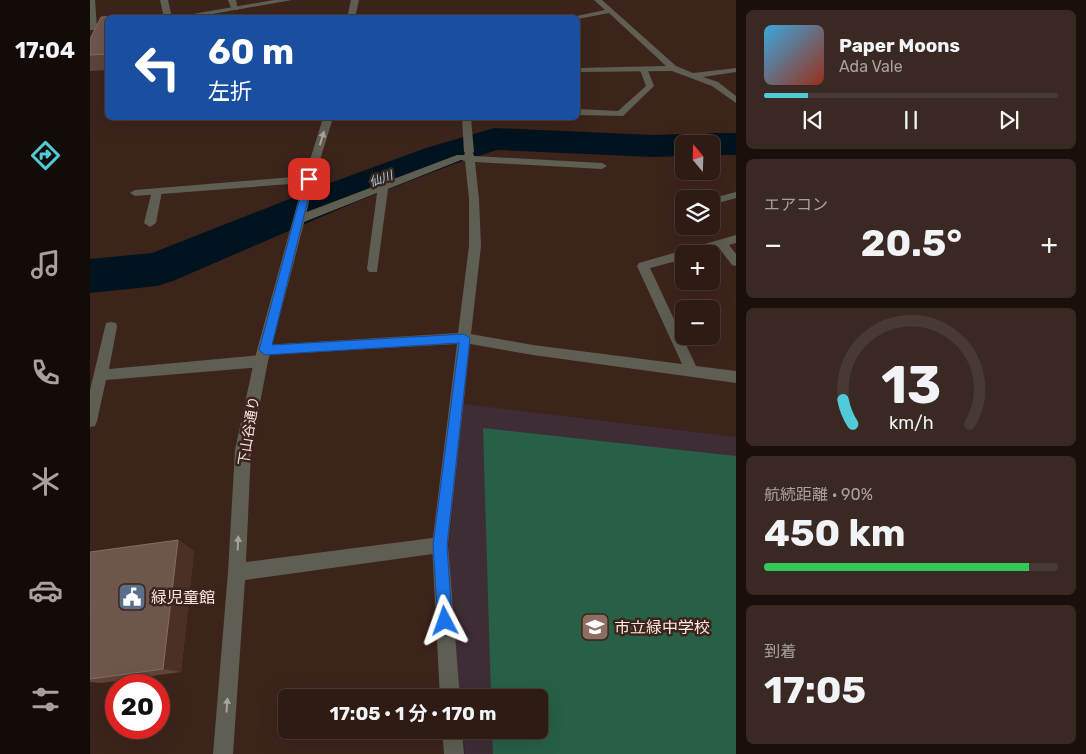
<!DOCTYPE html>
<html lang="ja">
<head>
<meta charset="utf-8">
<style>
  :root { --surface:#2e1b14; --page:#3a2822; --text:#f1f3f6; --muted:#a7a1a0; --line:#493934; --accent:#52cbd8 }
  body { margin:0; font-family:Rubik,"Noto Sans JP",sans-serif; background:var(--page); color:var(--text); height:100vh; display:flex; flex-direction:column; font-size:19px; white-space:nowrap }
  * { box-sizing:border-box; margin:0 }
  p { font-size:16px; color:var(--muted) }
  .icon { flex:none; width:28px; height:28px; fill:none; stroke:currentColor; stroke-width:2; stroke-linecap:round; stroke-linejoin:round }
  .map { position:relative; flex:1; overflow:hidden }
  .details { display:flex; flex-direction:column; gap:10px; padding:10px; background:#190f0b; width:350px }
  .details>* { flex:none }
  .top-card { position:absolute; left:15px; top:15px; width:475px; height:105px; border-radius:8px; box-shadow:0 5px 20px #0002,0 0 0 1px var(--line); background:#1a4fa0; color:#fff; overflow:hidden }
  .needle { width:32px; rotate:341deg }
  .buttons { position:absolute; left:585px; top:135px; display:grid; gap:10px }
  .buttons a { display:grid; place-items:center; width:45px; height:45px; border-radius:8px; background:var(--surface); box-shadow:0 5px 20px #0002,0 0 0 1px var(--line); font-size:25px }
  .speed { position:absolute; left:15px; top:674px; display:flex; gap:10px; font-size:25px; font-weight:700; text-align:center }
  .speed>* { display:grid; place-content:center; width:65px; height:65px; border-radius:50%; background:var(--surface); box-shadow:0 5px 20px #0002,0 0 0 1px var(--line); line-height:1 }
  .speed .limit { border:8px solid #d22; background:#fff; color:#111 }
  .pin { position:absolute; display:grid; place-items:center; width:42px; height:42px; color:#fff; margin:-21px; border-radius:10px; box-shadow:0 2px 8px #0006 }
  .me { position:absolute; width:55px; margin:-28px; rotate:356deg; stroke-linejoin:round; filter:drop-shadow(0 0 4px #0008) }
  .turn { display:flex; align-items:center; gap:18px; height:105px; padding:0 20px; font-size:22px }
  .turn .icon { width:65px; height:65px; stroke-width:2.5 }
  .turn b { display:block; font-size:35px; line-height:42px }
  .big { font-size:38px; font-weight:700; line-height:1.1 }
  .details .tile { flex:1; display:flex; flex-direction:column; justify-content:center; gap:8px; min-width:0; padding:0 18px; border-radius:8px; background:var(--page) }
  .details .dial { align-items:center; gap:0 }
  .dial svg { height:130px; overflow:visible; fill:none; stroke:var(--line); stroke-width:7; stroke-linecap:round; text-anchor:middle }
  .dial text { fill:var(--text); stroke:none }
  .song { display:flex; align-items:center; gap:15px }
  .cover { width:60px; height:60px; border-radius:8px; background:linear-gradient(135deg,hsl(200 70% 55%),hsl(10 70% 35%)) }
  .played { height:5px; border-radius:2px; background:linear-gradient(90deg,var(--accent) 15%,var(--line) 15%) }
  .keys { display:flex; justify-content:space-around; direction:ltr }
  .heat { display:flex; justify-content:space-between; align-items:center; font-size:28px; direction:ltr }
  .charge { height:8px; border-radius:4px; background:linear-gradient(90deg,#34c759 90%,var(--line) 0) }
  .trip { position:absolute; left:188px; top:689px; width:270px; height:50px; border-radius:8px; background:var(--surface); box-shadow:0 5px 20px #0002,0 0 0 1px var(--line); font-weight:700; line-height:50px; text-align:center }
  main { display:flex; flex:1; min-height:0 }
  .dock { display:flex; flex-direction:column; width:90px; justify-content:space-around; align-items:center; background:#120b08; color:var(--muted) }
  .dock .icon { width:35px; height:35px }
  .dock .selected { color:var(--accent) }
  .dock b { font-size:22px; color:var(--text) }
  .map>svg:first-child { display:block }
</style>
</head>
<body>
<main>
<nav class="dock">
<b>17:04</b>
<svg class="icon selected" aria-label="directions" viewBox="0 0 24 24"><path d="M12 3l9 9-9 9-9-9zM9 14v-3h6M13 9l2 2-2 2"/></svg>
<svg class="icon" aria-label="music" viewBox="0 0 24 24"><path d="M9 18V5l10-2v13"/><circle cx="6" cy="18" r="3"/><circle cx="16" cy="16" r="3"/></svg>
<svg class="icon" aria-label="phone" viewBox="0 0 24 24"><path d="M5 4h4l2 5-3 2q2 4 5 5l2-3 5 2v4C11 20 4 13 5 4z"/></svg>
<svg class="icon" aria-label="climate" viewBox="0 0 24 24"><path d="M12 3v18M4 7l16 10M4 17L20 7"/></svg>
<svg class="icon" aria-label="car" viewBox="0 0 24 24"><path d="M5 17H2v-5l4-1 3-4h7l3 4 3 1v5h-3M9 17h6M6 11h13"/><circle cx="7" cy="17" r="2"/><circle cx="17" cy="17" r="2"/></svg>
<svg class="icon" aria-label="filters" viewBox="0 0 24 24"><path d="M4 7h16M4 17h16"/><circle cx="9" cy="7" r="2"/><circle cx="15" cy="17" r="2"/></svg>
</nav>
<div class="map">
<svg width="646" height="754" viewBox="0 0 646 754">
  <rect width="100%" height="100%" fill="#3d241b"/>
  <path fill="#3e2d37" d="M373,404L646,437V754H375L373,730H449V698H370L358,557Z"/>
  <path fill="#276046" d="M393,428L646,456V754H403L402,730H449V698L401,697Z"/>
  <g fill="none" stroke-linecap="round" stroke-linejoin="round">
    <path fill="#00131e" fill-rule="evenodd" d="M404,128L563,135L594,134L607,137L621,133H646V155H621V144H594V156L563,157L407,150L364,164L268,201L83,281L67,286L0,293V259L62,253L240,183L336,148Z"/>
    <g fill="#5e5e52" fill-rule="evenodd">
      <path d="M0,0H5L7,28L3,30L0,29Z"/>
      <path d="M70,0H78L82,18H74Z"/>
      <path d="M138,0H146L148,10H142Z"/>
      <path d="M551,68H557L564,86L533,116L488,115V109L528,111L556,86L550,70Z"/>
      <path d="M379,149L382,150L384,156L512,163L517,166L512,169L385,162L389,199L391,246L381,334L443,345L592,364L547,266L549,263L646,235V243L639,245L646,254V266L642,265L629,248L611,254H594V259L560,268L606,366L646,371V383L443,355L380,344L358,545L370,698H350L342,545L367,344L175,355L170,354L168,350L170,346L175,345L368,333L379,246V199L375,161L371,160L298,189L287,272H279L277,269L287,193L214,222H206L205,219L206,216L367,155H374L376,150Z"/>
      <path d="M67,188L72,191L66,223L60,227L54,223L62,191Z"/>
      <path d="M21,322L26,323L27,327L19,369L171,355L176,357L178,361L176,365L171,367L16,380L7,421L5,426L0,427V390L15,327L16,323Z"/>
      <path d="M352,730H372L374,754H354Z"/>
    </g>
    <g fill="#5e5e52" fill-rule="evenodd">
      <path d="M184,0H202L100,18H80Z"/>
      <path d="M261,0H269L265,18H257Z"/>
      <path d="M504,0H512L586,66L603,73L646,68V72L613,77L628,82L646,96V103L622,86L582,71L488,72V68L576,66L519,13L488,19L477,18L515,10Z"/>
      <path d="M18,24V28L0,30V26Z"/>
      <path d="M233,118H243L224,179L215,219L178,361L161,450L156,562L350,537L356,539L358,545L356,551L350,553L155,580L143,754H123L138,572L145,450L164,361L213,183L45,196L40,193L45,190L215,176Z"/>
      <path d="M372,118H381L384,152L379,155L374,152Z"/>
      <path d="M646,192V198L621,205L620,199Z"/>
    </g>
  </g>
  <g fill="#5e443a">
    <path d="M40,16V18H18V70L0,71V39L11,17Z"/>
    <path d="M88,540L104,551L91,672L11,683L0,682V552Z"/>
  </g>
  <path fill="#4a3026" d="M88,540L104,551L91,672L73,669Z"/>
  <g fill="#6e564c" stroke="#846c63">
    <path d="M40,16L39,18H18V54L0,55V39L11,17Z"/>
    <path d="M88,540L73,669L0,679V612L1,607H0V552Z"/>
  </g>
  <defs><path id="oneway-solid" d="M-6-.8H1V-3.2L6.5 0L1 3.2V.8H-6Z" transform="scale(1.25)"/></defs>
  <g fill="#aca29a">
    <use href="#oneway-solid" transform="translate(232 138) rotate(-73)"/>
    <use href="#oneway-solid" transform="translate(148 543) rotate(-87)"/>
    <use href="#oneway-solid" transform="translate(137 705) rotate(-86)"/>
  </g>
  <path fill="#1a73e8" stroke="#114b97" d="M219,176L223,179L182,345L374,334L380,338L357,545L362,621L360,627L355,629L350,627L348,621L343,545L369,343L175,355L169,350L215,179Z"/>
  <defs>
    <symbol id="civic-square" viewBox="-11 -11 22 22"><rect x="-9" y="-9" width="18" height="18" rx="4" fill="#5c6f8a" stroke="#3d241b"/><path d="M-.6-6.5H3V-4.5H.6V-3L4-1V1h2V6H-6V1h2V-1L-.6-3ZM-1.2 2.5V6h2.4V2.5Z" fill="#fff"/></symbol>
    <symbol id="school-square" viewBox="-11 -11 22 22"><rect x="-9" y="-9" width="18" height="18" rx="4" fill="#8d6e63" stroke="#3d241b"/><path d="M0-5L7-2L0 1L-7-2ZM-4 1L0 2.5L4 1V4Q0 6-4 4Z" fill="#fff"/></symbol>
  </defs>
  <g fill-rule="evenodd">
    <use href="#civic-square" x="26" y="581" width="32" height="32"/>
    <use href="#school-square" x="489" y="611" width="32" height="32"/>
  </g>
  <g text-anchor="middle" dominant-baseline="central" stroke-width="5" stroke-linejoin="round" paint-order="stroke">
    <g font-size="12" font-style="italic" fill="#9dd6f4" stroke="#3d241b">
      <text transform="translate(291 179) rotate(-19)">仙川</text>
    </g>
    <g font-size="14" fill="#f9e7e1" stroke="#3d241b">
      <text transform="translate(159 431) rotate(-81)">下山谷通り</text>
    </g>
    <g font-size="16" fill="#f9e7e1" stroke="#3d241b" text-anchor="start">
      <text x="61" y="597">緑児童館</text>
      <text x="524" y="627">市立緑中学校</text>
    </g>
  </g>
</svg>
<div class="buttons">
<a><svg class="needle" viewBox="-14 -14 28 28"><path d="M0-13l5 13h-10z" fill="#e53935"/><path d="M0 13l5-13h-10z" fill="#a7a1a0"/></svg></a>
<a><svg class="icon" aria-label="layers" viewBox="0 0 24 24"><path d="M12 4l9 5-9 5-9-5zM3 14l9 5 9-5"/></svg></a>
<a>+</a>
<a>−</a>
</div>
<div class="speed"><div class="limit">20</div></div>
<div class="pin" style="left:219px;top:179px;background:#d93025"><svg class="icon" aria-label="arrive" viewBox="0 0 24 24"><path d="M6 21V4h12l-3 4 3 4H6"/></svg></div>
<svg class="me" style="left:355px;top:621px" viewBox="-20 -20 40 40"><path d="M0-17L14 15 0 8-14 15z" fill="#1a73e8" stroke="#fff" stroke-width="4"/></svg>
<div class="trip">17:05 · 1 分 · 170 m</div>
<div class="top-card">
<div class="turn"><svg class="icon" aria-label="left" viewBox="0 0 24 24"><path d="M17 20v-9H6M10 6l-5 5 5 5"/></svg><div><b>60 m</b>左折</div></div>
</div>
</div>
<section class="details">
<div class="tile">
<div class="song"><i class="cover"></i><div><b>Paper Moons</b><p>Ada Vale</p></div></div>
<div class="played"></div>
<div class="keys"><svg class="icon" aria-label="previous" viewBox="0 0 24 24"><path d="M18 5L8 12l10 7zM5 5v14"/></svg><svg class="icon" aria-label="pause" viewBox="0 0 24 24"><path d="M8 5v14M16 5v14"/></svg><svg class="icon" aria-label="next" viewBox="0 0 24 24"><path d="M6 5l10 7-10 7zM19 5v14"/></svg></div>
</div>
<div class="tile"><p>エアコン</p>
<div class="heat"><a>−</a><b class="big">20.5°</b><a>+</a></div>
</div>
<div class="tile dial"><svg viewBox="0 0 100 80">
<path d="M14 69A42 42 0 1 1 86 69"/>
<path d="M14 69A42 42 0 0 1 8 54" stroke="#52cbd8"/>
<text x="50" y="56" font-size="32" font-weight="700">13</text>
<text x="50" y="72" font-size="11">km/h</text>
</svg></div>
<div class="tile"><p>航続距離 · 90%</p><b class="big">450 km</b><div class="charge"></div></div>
<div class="tile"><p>到着</p><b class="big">17:05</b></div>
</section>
</main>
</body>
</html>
